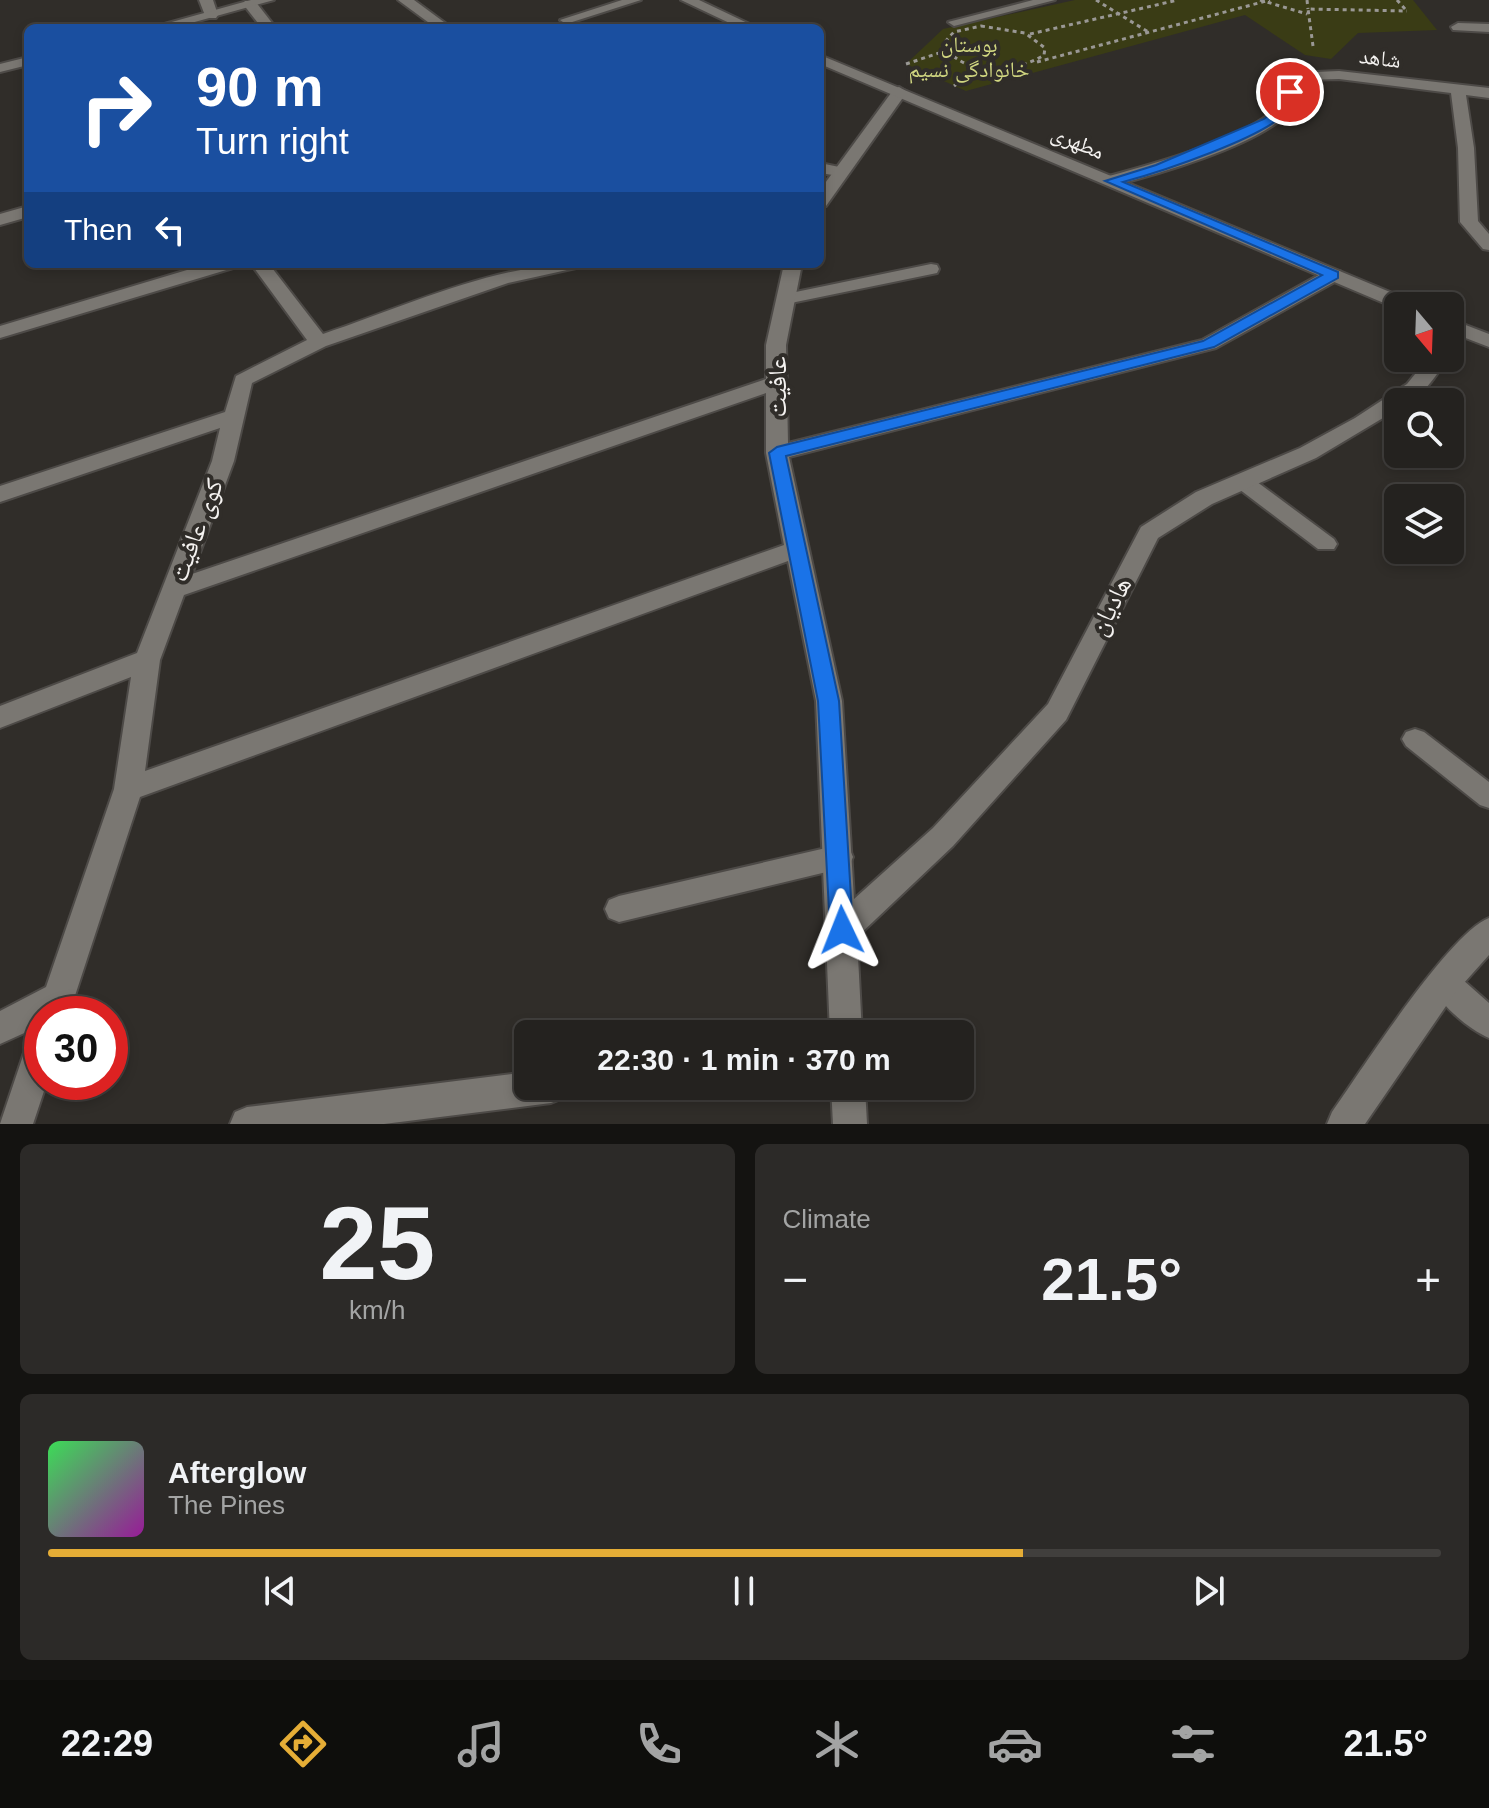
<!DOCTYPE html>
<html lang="en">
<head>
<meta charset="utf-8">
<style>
  :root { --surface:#24221f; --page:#2c2a28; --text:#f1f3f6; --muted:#a3a4a4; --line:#413f3d; --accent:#e5ad36 }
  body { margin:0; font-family:Arial,"Noto Naskh Arabic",sans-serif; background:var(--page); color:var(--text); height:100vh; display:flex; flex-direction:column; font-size:30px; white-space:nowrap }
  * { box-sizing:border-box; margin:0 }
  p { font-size:26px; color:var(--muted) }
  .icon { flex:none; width:44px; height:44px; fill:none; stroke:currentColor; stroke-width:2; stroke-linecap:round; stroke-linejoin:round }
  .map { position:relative; height:1124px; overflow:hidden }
  .drawer { display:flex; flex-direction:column; gap:20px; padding:20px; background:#141311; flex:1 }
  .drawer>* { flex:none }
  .banner { position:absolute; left:24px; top:24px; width:800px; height:244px; border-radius:12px; box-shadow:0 4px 12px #0003,0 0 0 2px var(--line); background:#1a4fa0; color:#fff; overflow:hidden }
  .needle { width:52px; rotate:161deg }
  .controls { position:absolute; left:1384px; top:292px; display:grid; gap:16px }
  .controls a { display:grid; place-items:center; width:80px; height:80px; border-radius:12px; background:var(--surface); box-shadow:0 4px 12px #0003,0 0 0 2px var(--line); font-size:40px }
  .speed { position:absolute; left:24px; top:996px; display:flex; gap:16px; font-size:40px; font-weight:700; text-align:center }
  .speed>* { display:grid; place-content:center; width:104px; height:104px; border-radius:50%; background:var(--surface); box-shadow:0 4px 12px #0003,0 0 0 2px var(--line); line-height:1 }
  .speed .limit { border:12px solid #d22; background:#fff; color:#111 }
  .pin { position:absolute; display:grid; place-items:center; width:68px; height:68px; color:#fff; margin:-34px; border:4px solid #fff; border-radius:50%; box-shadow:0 2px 8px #0007 }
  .me { position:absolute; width:88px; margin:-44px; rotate:358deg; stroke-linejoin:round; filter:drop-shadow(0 0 6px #0008) }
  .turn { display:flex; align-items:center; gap:28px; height:168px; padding:0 40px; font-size:36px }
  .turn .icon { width:104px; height:104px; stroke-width:2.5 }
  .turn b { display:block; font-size:56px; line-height:68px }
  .then { display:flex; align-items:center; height:76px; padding:0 40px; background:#0003; gap:16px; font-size:30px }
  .big { font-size:60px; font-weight:800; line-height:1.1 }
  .drawer .card { flex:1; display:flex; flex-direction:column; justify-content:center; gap:12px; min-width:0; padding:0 28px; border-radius:12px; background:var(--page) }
  .drawer .dial { align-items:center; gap:0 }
  .dial b { font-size:104px; line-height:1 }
  .song { display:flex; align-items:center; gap:24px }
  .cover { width:96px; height:96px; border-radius:12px; background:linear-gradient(135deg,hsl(130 70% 55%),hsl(300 70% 35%)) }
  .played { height:8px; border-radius:4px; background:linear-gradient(90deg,var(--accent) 70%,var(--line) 70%) }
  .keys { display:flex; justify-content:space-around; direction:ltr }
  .heat { display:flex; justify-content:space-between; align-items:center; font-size:44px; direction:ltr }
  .drawer .tiles { flex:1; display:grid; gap:20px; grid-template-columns:1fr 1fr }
  .card:last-child { grid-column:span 2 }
  .trip { position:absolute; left:514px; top:1020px; width:460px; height:80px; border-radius:12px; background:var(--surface); box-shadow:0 4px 12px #0003,0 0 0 2px var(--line); font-weight:800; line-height:80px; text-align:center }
  .menu { display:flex; height:128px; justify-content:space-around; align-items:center; background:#0e0e0c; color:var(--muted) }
  .menu .icon { width:56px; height:56px }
  .menu .active { color:var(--accent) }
  .menu b { font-size:36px; color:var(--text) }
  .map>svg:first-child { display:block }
</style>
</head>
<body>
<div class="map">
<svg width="1489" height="1124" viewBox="0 0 1489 1124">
  <rect width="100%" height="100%" fill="#302d29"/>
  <path fill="#3a3c15" d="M1075,0H1413L1437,30L1358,33L1331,59L1305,55L1245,15L966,91L906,64L943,29Z"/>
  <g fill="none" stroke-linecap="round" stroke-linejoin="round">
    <defs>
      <g id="lane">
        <path d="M622,0H641L566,24L560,20Z"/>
        <path d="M1033,0H1055L954,26L948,22Z"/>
        <path d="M820,163L844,168L847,171L839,176L820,173Z"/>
        <path d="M931,264L937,265L939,269L937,273L786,304L777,299L786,294Z"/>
        <path d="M1242,474L1249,476L1334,539L1337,544L1334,549H1318L1235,486L1232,481Z"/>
        <path d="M1415,729L1424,732L1489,782V808L1480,805L1406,746L1402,739L1406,732Z"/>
        <path d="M839,845L849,848L853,857L849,866L839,869L619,922L609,918L605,909L609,900L619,896Z"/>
        <path d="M1444,968L1454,972L1489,1003V1038C1468,1029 1438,1003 1429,982L1434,972Z"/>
      </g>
      <g id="street">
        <path d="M199,0H213L218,15L216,18H206Z"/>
        <path d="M398,0H414L452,28H436Z"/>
        <path d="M245,1H255L276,28H262L243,4Z"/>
        <path d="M1458,23L1489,24V32L1453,30L1451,27Z"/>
        <path d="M1339,71L1489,88V98L1466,95L1474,148L1478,221L1489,234V250L1483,249L1460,222L1458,148L1451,93L1339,79L1303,80C1299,92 1296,105 1287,114C1256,146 1156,175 1111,186L1103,181L1105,177C1147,166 1248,138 1277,107C1285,98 1286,83 1292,73Z"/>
        <path d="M899,87L907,92L826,206L820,207V190L894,89Z"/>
        <path d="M28,206V217L0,225V214Z"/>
        <path d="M207,264H236L233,268L0,338V326Z"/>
        <path d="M251,264H269L323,334C404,307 494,264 579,264L576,268L508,283L326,346L252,383L234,461L192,574L766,379V345L784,264H802L786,345L788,443L1202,340L1326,271H1340L1342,275L1340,279L1216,348L789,457L842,701L854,899L933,828L1048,704L1141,527L1196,492L1300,448L1355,418L1407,384L1428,358H1448C1435,376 1422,402 1398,402V409L1316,458L1212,504L1158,538L1066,720L953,846L857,937L862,1034H830L816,701L788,561L140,797L69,1014H42V1025L0,1044V1011L46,987L114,789L131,677L0,728V706L137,653L212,461L220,428L0,502V486L225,412L236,376L307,340ZM766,393V453L784,545L145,771L160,660L184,595Z"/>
        <path d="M1461,324L1471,330L1457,348L1450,350V331Z"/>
        <path d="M1489,918V955L1455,993L1365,1124H1327L1332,1112C1361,1071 1449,933 1489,918Z"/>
        <path d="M42,1030V1082H47L33,1124H0L30,1035Z"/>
        <path d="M528,1072V1086H568L563,1098L551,1103L384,1124H230L235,1112L247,1107Z"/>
        <path d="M831,1086H865L867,1124H833Z"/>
      </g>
      <g id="secondary">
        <path d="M251,0H274L173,28H150Z"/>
        <path d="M681,0H699L758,28H740Z"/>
        <path d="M820,55L1414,302L1417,306H1398V309L820,64Z"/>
        <path d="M28,57V65L0,72V64Z"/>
        <path d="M1450,319L1489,334V347L1450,332Z"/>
      </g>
    </defs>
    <use href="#lane" stroke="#4d4a47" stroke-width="4"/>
    <use href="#street" stroke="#4d4a47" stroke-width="4"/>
    <use href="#secondary" stroke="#4d4a47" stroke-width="4"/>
    <g stroke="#9a9895" stroke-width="3" stroke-dasharray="4 4" stroke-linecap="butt">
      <path d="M1096,0L1150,33"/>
      <path d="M1260,0L1307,14"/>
      <path d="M1307,0L1308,9"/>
      <path d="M1397,0L1406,10"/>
      <path d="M981,26L1025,33L1045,48L1044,55C1014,74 963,77 943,44L954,32Z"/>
      <path d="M1030,34L1178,0"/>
      <path d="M1313,46L1308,9L1407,11"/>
      <path d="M1037,62L1270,0"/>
      <path d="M906,64L945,51"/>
      <path d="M954,86L977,68"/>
    </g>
    <use href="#lane" fill="#7a7772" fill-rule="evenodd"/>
    <use href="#street" fill="#7a7772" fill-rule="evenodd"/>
    <use href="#secondary" fill="#7a7772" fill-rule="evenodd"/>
  </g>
  <path fill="#1a73e8" stroke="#114b97" stroke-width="2" d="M1286,90L1296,92C1294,97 1292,105 1289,109C1271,136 1157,173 1123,182L1338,272V278L1214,347L786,456L839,701L853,930L850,938L842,941L833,938L830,930L818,701L769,453L777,447L1203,341L1322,275L1105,181L1156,165L1264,119L1279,107Z"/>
  <g text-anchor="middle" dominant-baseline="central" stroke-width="8" stroke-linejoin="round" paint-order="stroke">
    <g font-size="22" fill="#d0d680" stroke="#302d29">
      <text x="969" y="44">بوستان<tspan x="969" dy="25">خانوادگی نسیم</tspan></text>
    </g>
    <g font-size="22" fill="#f4f2f0" stroke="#302d29">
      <text transform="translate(1380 58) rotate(7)">شاهد</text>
      <text transform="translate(1078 142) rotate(23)">مطهری</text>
    </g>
    <g font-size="26" fill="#f4f2f0" stroke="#302d29">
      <text transform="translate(777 387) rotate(-90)">عافیت</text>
      <text transform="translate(196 530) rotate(-69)">کوی عافیت</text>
      <text transform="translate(1110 606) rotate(-63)">هادیان</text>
    </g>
  </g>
</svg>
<div class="controls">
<a><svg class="needle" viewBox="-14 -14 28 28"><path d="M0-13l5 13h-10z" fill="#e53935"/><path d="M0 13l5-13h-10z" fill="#a3a4a4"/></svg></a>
<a><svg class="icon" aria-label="search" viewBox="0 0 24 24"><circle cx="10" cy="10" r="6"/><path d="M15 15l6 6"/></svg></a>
<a><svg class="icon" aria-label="layers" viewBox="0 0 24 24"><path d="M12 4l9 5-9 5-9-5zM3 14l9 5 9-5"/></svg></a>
</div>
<div class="speed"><div class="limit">30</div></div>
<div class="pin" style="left:1290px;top:92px;background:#d93025"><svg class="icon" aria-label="arrive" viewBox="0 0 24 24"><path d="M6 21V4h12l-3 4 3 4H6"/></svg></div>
<svg class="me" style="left:842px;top:930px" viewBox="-20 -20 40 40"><path d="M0-17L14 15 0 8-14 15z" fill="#1a73e8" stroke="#fff" stroke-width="4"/></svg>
<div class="trip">22:30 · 1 min · 370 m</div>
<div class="banner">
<div class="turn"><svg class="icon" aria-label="right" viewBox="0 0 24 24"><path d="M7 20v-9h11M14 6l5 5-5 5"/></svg><div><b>90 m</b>Turn right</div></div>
<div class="then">Then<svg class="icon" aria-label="left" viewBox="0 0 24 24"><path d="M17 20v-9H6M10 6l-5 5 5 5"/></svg></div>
</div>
</div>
<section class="drawer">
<div class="tiles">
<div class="card dial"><b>25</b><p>km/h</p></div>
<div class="card"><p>Climate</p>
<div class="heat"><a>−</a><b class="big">21.5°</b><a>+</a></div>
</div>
<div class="card">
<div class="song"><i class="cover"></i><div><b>Afterglow</b><p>The Pines</p></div></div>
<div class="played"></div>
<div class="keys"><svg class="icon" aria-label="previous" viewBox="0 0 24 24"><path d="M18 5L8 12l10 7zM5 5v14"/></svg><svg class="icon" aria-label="pause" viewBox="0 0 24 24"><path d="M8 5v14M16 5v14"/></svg><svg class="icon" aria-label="next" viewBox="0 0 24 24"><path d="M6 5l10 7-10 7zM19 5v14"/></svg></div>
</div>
</div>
</section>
<nav class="menu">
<b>22:29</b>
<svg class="icon active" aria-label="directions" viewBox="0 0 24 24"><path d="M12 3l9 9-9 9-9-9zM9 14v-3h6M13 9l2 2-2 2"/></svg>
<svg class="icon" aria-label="music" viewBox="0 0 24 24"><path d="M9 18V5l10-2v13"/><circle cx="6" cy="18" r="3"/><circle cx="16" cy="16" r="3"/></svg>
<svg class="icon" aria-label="phone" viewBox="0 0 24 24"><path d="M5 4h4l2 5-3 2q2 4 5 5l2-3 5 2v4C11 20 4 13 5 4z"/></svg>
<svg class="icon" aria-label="climate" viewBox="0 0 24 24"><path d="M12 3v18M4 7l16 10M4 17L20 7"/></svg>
<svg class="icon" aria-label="car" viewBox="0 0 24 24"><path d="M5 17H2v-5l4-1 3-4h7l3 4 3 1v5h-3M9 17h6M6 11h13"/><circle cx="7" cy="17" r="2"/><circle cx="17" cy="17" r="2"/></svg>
<svg class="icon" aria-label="filters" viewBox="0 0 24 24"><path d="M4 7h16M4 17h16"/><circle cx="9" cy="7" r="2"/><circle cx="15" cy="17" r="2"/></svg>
<b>21.5°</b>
</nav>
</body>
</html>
